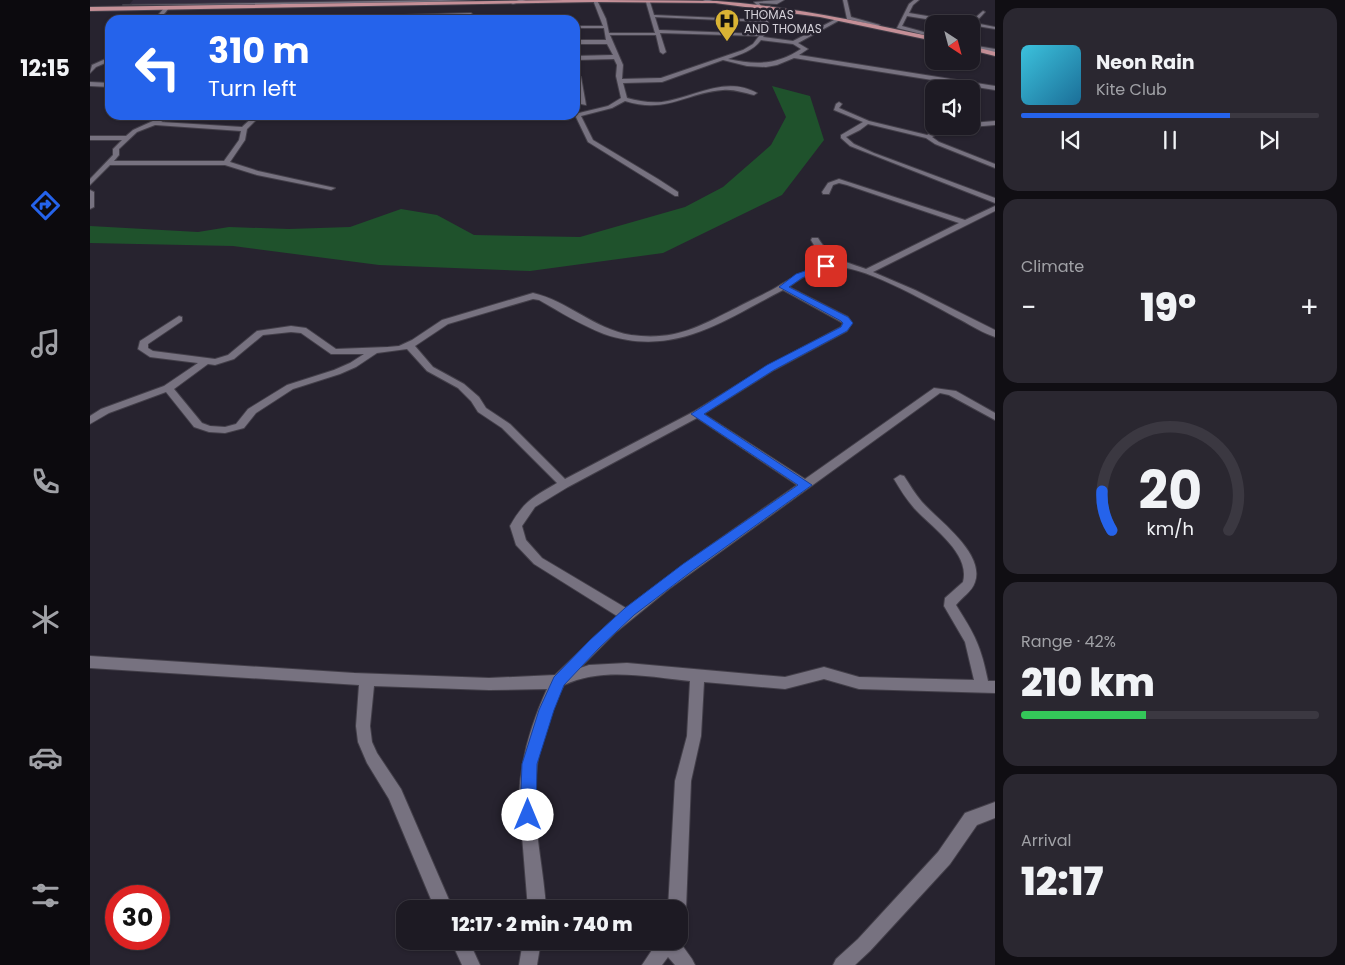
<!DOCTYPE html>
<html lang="en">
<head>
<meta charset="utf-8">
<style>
  :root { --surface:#1d1a23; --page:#2a2730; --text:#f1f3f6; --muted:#a0a1a6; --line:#3b3841; --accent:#2563eb }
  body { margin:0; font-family:Poppins,sans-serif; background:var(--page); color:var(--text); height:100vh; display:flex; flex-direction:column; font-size:19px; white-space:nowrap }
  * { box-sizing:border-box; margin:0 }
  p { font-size:16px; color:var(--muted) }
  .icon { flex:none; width:28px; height:28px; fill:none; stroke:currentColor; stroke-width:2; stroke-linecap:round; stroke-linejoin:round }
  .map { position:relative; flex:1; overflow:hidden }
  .sheet { display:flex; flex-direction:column; gap:8px; padding:8px; background:#100e13; width:350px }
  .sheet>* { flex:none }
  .hud { position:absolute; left:15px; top:15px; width:475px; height:105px; border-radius:15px; box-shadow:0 1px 4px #0004,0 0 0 1px var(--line); background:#2563eb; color:#fff; overflow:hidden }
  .needle { width:32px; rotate:144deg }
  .fabs { position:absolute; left:835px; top:15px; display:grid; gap:10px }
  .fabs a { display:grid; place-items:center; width:55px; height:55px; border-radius:10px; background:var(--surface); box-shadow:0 1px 4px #0004,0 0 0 1px var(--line); font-size:25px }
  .speed { position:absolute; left:15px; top:885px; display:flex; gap:10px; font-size:25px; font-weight:700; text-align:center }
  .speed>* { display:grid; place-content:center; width:65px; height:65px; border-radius:50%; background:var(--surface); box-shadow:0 1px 4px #0004,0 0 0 1px var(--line); line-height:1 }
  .speed .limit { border:8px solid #d22; background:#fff; color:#111 }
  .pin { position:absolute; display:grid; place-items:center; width:42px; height:42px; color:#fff; margin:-21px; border-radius:10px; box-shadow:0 2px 8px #0006 }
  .me { position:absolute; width:55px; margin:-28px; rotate:0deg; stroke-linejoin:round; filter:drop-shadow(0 0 4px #0008) }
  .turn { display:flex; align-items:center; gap:18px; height:105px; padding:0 20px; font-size:22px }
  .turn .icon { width:65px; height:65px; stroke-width:2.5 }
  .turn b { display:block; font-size:35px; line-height:42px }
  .big { font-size:38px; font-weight:800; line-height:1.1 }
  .sheet .widget { flex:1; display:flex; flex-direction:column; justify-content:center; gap:8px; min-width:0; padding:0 18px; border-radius:15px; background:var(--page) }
  .sheet .dial { align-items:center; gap:0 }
  .dial svg { height:130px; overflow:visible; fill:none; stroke:var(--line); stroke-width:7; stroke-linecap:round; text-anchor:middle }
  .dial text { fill:var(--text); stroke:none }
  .song { display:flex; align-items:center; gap:15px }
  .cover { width:60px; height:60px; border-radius:8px; background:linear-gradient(135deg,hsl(190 70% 55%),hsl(200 70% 35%)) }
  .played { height:5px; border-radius:2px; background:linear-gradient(90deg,var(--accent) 70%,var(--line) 70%) }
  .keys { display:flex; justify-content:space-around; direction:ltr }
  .heat { display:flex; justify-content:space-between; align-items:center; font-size:28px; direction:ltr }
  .charge { height:8px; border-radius:4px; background:linear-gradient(90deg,#34c759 42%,var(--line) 0) }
  .trip { position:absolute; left:306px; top:900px; width:292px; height:50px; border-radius:15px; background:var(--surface); box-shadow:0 1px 4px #0004,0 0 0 1px var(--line); font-weight:800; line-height:50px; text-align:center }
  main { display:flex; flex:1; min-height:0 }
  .dock { display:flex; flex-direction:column; width:90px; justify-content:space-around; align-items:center; background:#0c0a0e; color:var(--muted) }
  .dock .icon { width:35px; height:35px }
  .dock .on { color:var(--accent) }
  .dock b { font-size:22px; color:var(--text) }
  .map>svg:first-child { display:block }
</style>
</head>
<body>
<main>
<nav class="dock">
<b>12:15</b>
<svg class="icon on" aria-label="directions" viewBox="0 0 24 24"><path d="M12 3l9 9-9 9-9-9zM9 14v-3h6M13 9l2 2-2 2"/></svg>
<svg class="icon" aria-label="music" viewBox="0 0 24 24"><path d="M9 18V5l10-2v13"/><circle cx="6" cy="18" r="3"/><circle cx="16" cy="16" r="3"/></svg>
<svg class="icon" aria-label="phone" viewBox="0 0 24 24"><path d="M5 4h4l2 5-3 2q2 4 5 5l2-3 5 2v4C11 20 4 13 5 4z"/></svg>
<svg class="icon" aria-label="climate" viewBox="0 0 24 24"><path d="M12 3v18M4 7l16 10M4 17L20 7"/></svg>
<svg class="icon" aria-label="car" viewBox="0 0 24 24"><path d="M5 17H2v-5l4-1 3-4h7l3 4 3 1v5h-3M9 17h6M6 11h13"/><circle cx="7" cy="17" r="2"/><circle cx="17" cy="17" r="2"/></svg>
<svg class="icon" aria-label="filters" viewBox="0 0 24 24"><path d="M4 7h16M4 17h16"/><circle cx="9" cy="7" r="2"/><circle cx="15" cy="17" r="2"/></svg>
</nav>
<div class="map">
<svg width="905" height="965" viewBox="0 0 905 965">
  <rect width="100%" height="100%" fill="#27232f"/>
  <path fill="#322b3d" d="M43,0H317L316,3L38,6Z"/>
  <path fill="#1f522c" d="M682,86L720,96L734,140L692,195L573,253L440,271L289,265L143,246L0,243V226L108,232L139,227L199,229L260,227L311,209L347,215L384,235L490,237L595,207L633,187L681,145L696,117Z"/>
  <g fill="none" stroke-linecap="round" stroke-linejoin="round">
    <defs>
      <g id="minor">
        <path d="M351,0L384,1L196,4L194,7L191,4L33,5Z"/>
        <path d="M429,0H436L423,4L421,3Z"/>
        <path d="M503,0H507L516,19L519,33H565L556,2L558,1L560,2L564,15L674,20L673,13L676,6H680L677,13L679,28L673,37L703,41L748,18L750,20L708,43L718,49L709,55L905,86V90L704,58L687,65L676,67L657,66L633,60L572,82L533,83L537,98C548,101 559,103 572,102C603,98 635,75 667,93L664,95C654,93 644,89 633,90C595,93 577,114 535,101L522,108L491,116L503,140L568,179L588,192V196H585L498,142L485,115V110L489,113L518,106L531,98L526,76L527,65L524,59L485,60V56L523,55L517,44H485V40H516L514,28H485V26H513ZM565,17L674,22L675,28L671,34L569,30ZM570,33L669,36L663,44L653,50L571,78L532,79L533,65L520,35H566L570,52L573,54L576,52ZM671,40L703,44L711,49C687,65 666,65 638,59C651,54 663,51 671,40Z"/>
        <path d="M615,0H623L612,3L610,2Z"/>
        <path d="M689,0H694L687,4L669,3L671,6L669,7L664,2Z"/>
        <path d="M753,0H757L761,17L790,25L788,26L757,19Z"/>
        <path d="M824,0H829L823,5L819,13L879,23L893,11L895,12L885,23L905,27V29L881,25V24H867L817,16L812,26L841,34V36L835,38L833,37L835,35L807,28L819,4Z"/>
        <path d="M75,7L79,8L69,20H64Z"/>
        <path d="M381,13L383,15L313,17L300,20L302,16L313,15Z"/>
        <path d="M218,16L220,18H105L107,17Z"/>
        <path d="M881,45L905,49V53L881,48Z"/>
        <path d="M20,57V61L6,67L0,73L2,65Z"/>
        <path d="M485,74L491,77L496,105L491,104Z"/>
        <path d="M0,82L20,83V87L0,86Z"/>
        <path d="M749,102L752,104L749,108L779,121L837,135L850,128L872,126L852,131L842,137L849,142L905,164V168L845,144L836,138L778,124L770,130L756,137L764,144L784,153L905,198V203L760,146L751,138V135L773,122L744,110L746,104Z"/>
        <path d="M76,115H84L71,122L152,127L165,115H171L157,129L155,140L140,162L168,171L245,188L241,190L167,175L135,165H20L0,185V179L23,155V149L32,140H0V136H36L43,130ZM65,125H66L151,131L149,140L134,161H24L29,155V149L47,132Z"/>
        <path d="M905,121V125L881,127L879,126H881V123Z"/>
        <path d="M749,179L875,220L905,206V211L783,272L825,290L905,330V337C893,333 882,326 871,320C842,305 779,268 748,267C730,267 713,276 699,287L758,317L762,323L757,331L684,370L614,414L715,479L844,388L866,391L905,413V420L859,395L850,393L579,589L525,633L490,668L499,665L537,663L695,677L734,667L769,677L884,680L875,642L854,606L855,598L873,582C881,553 841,527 824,508C816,499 810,489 804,479L810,475L814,476C820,485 825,494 832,502C848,520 895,553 885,582C882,592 872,597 866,605C885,635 891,646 898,681H905V693L769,689L734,679L695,689L614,682L611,736L601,781L596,909L593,915L590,916V909H578L585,781L597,736L600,681C559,677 512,667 474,685C455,718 444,761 445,799C445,836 454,872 456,909H438L429,799C430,761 441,724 457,689L399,690L284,686L280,726L282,742L287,753L311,789L363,909H345L299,799L277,763L268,742L266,726L269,685L0,668V656L264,673L399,678L465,675L527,616L444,564L426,545L420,526C434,501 443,497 467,483L412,428L388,412L381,401L368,388L337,371L317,349L287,353L266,367L250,374L203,389L166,413L154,428L135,433L119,432L104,427L76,392L19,413L0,424V416L11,409L74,386L108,363L60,357L48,349L50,341L89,316L92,317V321L58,344V348L63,351L125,359L138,355L167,331L201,326L216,328L246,349L298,347L309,346L322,340L352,320L443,293C478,301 504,329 541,335C585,341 608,327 646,308C660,300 676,294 690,285C707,275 722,266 742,263L728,252L721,240L722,238H728C743,262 752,260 776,269L869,223L757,185L749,183L743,185L739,194H733L732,192L738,183ZM693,290L753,323L751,327L678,366L603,412L475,479L420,424L396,408L389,397L374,384L343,367L325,346L358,324L443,299L449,300C470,312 491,325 514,334C584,358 633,321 693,290ZM201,332L211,333L241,354H274L260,363L244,370L197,385L158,409L146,424L135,427L120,426L112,423L84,389L118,364L125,365L144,359L173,335ZM607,418L707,485L604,557L536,608L452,558L436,540L432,526L445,507L478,487Z"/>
        <path d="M0,190L4,192V207L0,209Z"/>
        <path d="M905,802V818L887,825L860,864L780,951L765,965H743L746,959L768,939L848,852L875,813Z"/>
        <path d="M361,941H379L390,965H372Z"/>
        <path d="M433,941H451L447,965H429Z"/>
        <path d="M568,941H589L602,959L605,965H585L578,957L572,965H552Z"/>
      </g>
      <g id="major">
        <path d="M475,0C525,0 576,0 627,1C700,6 772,22 844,37V41L730,17L625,3L505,2L0,11V7Z"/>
        <path d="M881,46L905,52V56L881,50Z"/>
      </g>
    </defs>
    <use href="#minor" stroke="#433f49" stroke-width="2"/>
    <use href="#major" stroke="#433f49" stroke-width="2"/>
    <use href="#minor" fill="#777280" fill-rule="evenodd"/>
    <use href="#major" fill="#c48f97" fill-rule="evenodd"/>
  </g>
  <path fill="#2563eb" stroke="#184099" d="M733,265L740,266L712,278L699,287L758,317L763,323L757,331L684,370L614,414L722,485L602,571L544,615L509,648L474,685L464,710L447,764L446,815L443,820L438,823L432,820L430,815L432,764L449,710L464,677L500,640L535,608L593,564L708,485L601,414L677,365L751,327L753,323L751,321L689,287L706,274Z"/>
  <defs>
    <symbol id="hospital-pin" viewBox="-11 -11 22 30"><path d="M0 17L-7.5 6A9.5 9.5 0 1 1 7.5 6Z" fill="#d9b334" stroke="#27232f"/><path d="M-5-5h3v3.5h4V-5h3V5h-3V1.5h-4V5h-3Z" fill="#111"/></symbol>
  </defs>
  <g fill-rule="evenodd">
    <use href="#hospital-pin" x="623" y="7" width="28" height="38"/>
  </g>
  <g text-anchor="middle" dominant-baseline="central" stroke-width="5" stroke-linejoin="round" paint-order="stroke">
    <g font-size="12" fill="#d4d1d9" stroke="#27232f" text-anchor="start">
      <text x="654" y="14">THOMAS<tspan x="654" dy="14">AND THOMAS</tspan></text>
    </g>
  </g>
</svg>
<div class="fabs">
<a><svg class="needle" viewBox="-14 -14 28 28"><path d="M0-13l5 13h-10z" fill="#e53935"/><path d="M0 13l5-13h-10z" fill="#a0a1a6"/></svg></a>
<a><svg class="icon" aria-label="sound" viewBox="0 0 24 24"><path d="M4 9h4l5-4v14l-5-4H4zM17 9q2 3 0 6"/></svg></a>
</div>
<div class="speed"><div class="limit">30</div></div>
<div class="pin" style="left:736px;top:266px;background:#d93025"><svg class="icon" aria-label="arrive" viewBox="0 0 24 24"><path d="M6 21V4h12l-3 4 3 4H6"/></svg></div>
<svg class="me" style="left:438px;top:815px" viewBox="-20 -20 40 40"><circle r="19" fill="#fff"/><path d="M0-13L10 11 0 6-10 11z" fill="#2563eb"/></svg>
<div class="trip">12:17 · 2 min · 740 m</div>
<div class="hud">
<div class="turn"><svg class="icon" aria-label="left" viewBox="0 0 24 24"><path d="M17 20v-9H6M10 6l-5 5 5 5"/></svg><div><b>310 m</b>Turn left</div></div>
</div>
</div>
<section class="sheet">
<div class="widget">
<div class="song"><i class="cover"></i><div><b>Neon Rain</b><p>Kite Club</p></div></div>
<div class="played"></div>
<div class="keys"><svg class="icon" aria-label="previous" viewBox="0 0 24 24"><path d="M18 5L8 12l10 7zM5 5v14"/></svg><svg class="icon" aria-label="pause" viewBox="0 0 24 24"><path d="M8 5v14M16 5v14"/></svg><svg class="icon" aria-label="next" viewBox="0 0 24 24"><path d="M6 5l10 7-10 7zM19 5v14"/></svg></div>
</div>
<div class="widget"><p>Climate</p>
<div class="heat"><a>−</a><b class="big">19°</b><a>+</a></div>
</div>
<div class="widget dial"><svg viewBox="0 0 100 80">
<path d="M14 69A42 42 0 1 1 86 69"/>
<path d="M14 69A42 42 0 0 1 8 45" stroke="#2563eb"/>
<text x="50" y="56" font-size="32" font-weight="700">20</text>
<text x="50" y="72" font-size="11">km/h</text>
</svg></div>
<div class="widget"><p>Range · 42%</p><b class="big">210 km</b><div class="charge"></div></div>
<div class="widget"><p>Arrival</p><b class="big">12:17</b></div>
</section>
</main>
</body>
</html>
